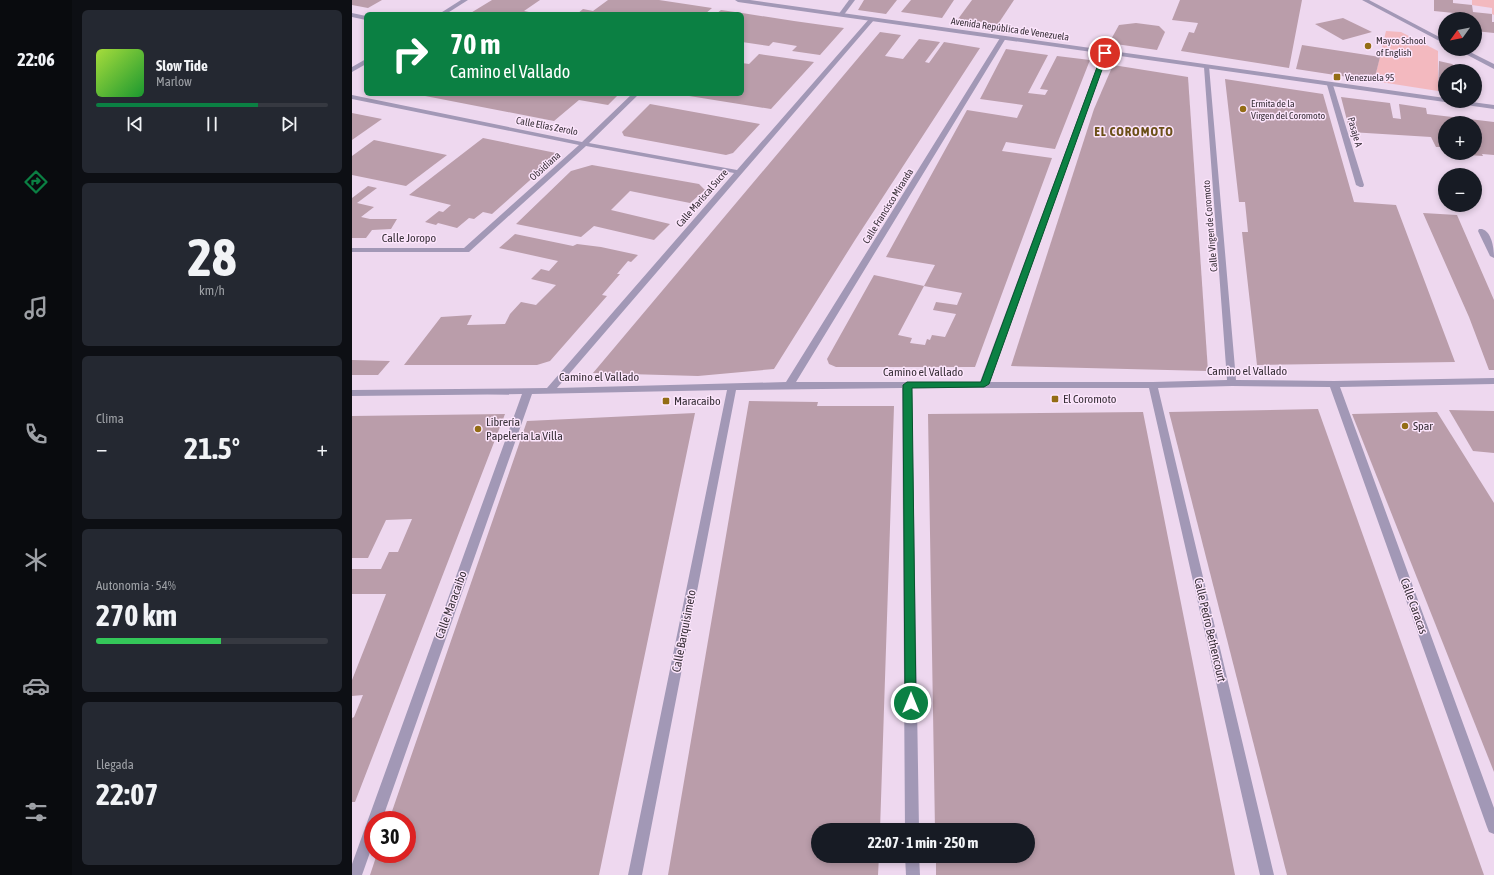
<!DOCTYPE html>
<html lang="es">
<head>
<meta charset="utf-8">
<style>
  :root { --surface:#171b24; --page:#242831; --text:#f1f3f6; --muted:#9ea1a6; --line:#363941; --accent:#0b8043 }
  body { margin:0; font-family:"Asap Condensed",sans-serif; background:var(--page); color:var(--text); height:100vh; display:flex; flex-direction:column; font-size:15px; white-space:nowrap }
  * { box-sizing:border-box; margin:0 }
  p { font-size:13px; color:var(--muted) }
  .icon { flex:none; width:22px; height:22px; fill:none; stroke:currentColor; stroke-width:2; stroke-linecap:round; stroke-linejoin:round }
  .map { position:relative; flex:1; overflow:hidden }
  .drawer { display:flex; flex-direction:column; gap:10px; padding:10px; background:#0d0f14; width:280px }
  .drawer>* { flex:none }
  .guide { position:absolute; left:12px; top:12px; width:380px; height:84px; border-radius:6px; box-shadow:0 2px 6px #0003; background:#0b8043; color:#fff; overflow:hidden }
  .needle { width:26px; rotate:237deg }
  .tools { position:absolute; left:1086px; top:12px; display:grid; gap:8px }
  .tools a { display:grid; place-items:center; width:44px; height:44px; border-radius:50%; background:var(--surface); box-shadow:0 2px 6px #0003; font-size:20px }
  .speed { position:absolute; left:12px; top:811px; display:flex; gap:8px; font-size:20px; font-weight:700; text-align:center }
  .speed>* { display:grid; place-content:center; width:52px; height:52px; border-radius:50%; background:var(--surface); box-shadow:0 2px 6px #0003; line-height:1 }
  .speed .limit { border:6px solid #d22; background:#fff; color:#111 }
  .pin { position:absolute; display:grid; place-items:center; width:34px; height:34px; color:#fff; margin:-17px; border:2px solid #fff; border-radius:50%; box-shadow:0 1px 4px #0007 }
  .me { position:absolute; width:44px; margin:-22px; rotate:0deg; stroke-linejoin:round; filter:drop-shadow(0 0 3px #0008) }
  .turn { display:flex; align-items:center; gap:14px; height:84px; padding:0 20px; font-size:18px }
  .turn .icon { width:52px; height:52px; stroke-width:2.5 }
  .turn b { display:block; font-size:28px; line-height:34px }
  .big { font-size:30px; font-weight:700; line-height:1.1 }
  .drawer .widget { flex:1; display:flex; flex-direction:column; justify-content:center; gap:6px; min-width:0; padding:0 14px; border-radius:6px; background:var(--page) }
  .drawer .dial { align-items:center; gap:0 }
  .dial b { font-size:52px; line-height:1 }
  .song { display:flex; align-items:center; gap:12px }
  .cover { width:48px; height:48px; border-radius:6px; background:linear-gradient(135deg,hsl(80 70% 55%),hsl(130 70% 35%)) }
  .played { height:4px; border-radius:2px; background:linear-gradient(90deg,var(--accent) 70%,var(--line) 70%) }
  .keys { display:flex; justify-content:space-around; direction:ltr }
  .heat { display:flex; justify-content:space-between; align-items:center; font-size:22px; direction:ltr }
  .charge { height:6px; border-radius:3px; background:linear-gradient(90deg,#34c759 54%,var(--line) 0) }
  .trip { position:absolute; left:459px; top:823px; width:224px; height:40px; border-radius:20px; background:var(--surface); box-shadow:0 2px 6px #0003; font-weight:700; line-height:40px; text-align:center }
  main { display:flex; flex:1; min-height:0 }
  .menu { display:flex; flex-direction:column; width:72px; justify-content:space-around; align-items:center; background:#090b0e; color:var(--muted) }
  .menu .icon { width:28px; height:28px }
  .menu .current { color:var(--accent) }
  .menu b { font-size:18px; color:var(--text) }
  .map>svg:first-child { display:block }
</style>
</head>
<body>
<main>
<nav class="menu">
<b>22:06</b>
<svg class="icon current" aria-label="directions" viewBox="0 0 24 24"><path d="M12 3l9 9-9 9-9-9zM9 14v-3h6M13 9l2 2-2 2"/></svg>
<svg class="icon" aria-label="music" viewBox="0 0 24 24"><path d="M9 18V5l10-2v13"/><circle cx="6" cy="18" r="3"/><circle cx="16" cy="16" r="3"/></svg>
<svg class="icon" aria-label="phone" viewBox="0 0 24 24"><path d="M5 4h4l2 5-3 2q2 4 5 5l2-3 5 2v4C11 20 4 13 5 4z"/></svg>
<svg class="icon" aria-label="climate" viewBox="0 0 24 24"><path d="M12 3v18M4 7l16 10M4 17L20 7"/></svg>
<svg class="icon" aria-label="car" viewBox="0 0 24 24"><path d="M5 17H2v-5l4-1 3-4h7l3 4 3 1v5h-3M9 17h6M6 11h13"/><circle cx="7" cy="17" r="2"/><circle cx="17" cy="17" r="2"/></svg>
<svg class="icon" aria-label="filters" viewBox="0 0 24 24"><path d="M4 7h16M4 17h16"/><circle cx="9" cy="7" r="2"/><circle cx="15" cy="17" r="2"/></svg>
</nav>
<section class="drawer">
<div class="widget">
<div class="song"><i class="cover"></i><div><b>Slow Tide</b><p>Marlow</p></div></div>
<div class="played"></div>
<div class="keys"><svg class="icon" aria-label="previous" viewBox="0 0 24 24"><path d="M18 5L8 12l10 7zM5 5v14"/></svg><svg class="icon" aria-label="pause" viewBox="0 0 24 24"><path d="M8 5v14M16 5v14"/></svg><svg class="icon" aria-label="next" viewBox="0 0 24 24"><path d="M6 5l10 7-10 7zM19 5v14"/></svg></div>
</div>
<div class="widget dial"><b>28</b><p>km/h</p></div>
<div class="widget"><p>Clima</p>
<div class="heat"><a>−</a><b class="big">21.5°</b><a>+</a></div>
</div>
<div class="widget"><p>Autonomía · 54%</p><b class="big">270 km</b><div class="charge"></div></div>
<div class="widget"><p>Llegada</p><b class="big">22:07</b></div>
</section>
<div class="map">
<svg width="1142" height="875" viewBox="0 0 1142 875">
  <rect width="100%" height="100%" fill="#eed8ef"/>
  <g fill="#f3b9bf">
    <path d="M1120,0H1142V15L1140,14V8L1120,5Z"/>
    <path d="M1034,31L1049,32L1086,51V91L1022,81Z"/>
  </g>
  <g fill="#ba9daa">
    <path d="M0,0H30L16,8L0,5Z"/>
    <path d="M140,0H188L172,11L187,14H117Z"/>
    <path d="M256,0H307L360,8L353,14H225L231,9L241,11Z"/>
    <path d="M512,0H545L534,14L506,10Z"/>
    <path d="M559,0H602L590,18L549,12Z"/>
    <path d="M620,0H662L646,24L606,19Z"/>
    <path d="M828,0H950L937,68L829,51L837,32L842,33L846,23L820,20Z"/>
    <path d="M1082,0H1101V3L1120,5L1121,12L1140,14V22H1142V33L1123,31V19H1102V13L1082,11Z"/>
    <path d="M369,10L390,13V14H364Z"/>
    <path d="M390,13L442,21L492,28L468,55L440,51L445,46L421,42L417,46L390,42Z"/>
    <path d="M991,18L1020,32L991,40L963,24Z"/>
    <path d="M784,23L807,26L813,32L805,50L757,43L767,25Z"/>
    <path d="M528,32L549,35L533,56L551,59L567,39L588,42L573,62L577,63L592,42L628,48L503,240L422,369L346,376L241,373Z"/>
    <path d="M950,45L1028,57L1022,81L944,69Z"/>
    <path d="M654,49L696,55L676,93L693,95L696,90L688,89L705,56L738,60L703,149L654,142L650,151L700,158L623,367H484L477,364L475,359L522,275L572,286L546,335L560,338L558,343L573,345L575,339L578,340L580,335L593,337L604,314L581,310L584,302L605,305L610,293L572,286L583,265L534,257L615,110L665,118L671,105L628,99Z"/>
    <path d="M407,54L462,62L419,109L331,95L390,94V63L397,64Z"/>
    <path d="M1087,61L1100,64L1109,71H1093V92L1086,91Z"/>
    <path d="M761,65L836,77L856,371L659,366L742,109Z"/>
    <path d="M873,79L971,94L1002,202L1044,205L1103,362L905,365L890,232H896L893,202H887Z"/>
    <path d="M63,94H267L256,105L227,100L202,121Z"/>
    <path d="M989,97L1038,103L1041,118L1049,119L1047,104L1074,108L1075,114L1142,122V155L1130,154L1131,156L1116,155L1115,153H1123V123H1093V147H1084L1079,137L998,132Z"/>
    <path d="M298,104L408,124L381,153L374,155L272,136L270,132Z"/>
    <path d="M0,113L30,119L0,140Z"/>
    <path d="M131,138L204,153L205,156L140,214L131,212L122,219L117,218L105,228L86,223L84,225L73,222L87,211L91,212L99,205L57,195Z"/>
    <path d="M22,140L95,155L54,186L0,175V156Z"/>
    <path d="M240,165L347,184L353,190L338,203L278,191L259,210L318,224L302,240L242,226L229,237L164,224L219,171Z"/>
    <path d="M16,186L25,188L5,203L22,207L9,217L18,219H45L39,229L20,230L14,238H0V198Z"/>
    <path d="M1071,213L1105,215L1142,300V370H1137L1117,317Z"/>
    <path d="M163,234L221,246L225,244L249,247L286,255L279,262L276,261L265,274H268L250,295L255,296L198,361L185,365H52L89,317L120,315L115,325L153,324L158,314L169,302L184,305L204,285L179,279L189,269L197,271L206,261L147,248Z"/>
    <path d="M0,360L38,361L26,375H0Z"/>
    <path d="M397,401L466,402L465,406H542L528,830H466V856H527L526,875H316Z"/>
    <path d="M966,409L1132,875H935L817,412Z"/>
    <path d="M1097,410L1142,411V453L1121,451Z"/>
    <path d="M791,412L883,875H584V856H676V830H583L576,414Z"/>
    <path d="M1085,412L1142,503V772L1000,414Z"/>
    <path d="M343,413L247,875H18L25,854H55V820H37L175,421Z"/>
    <path d="M153,414L3,802H0V718L2,717L11,695L0,696V680L34,594H0V569H29L37,552H46L60,519L34,520L16,558H0V416Z"/>
  </g>
  <g fill="none" stroke-linecap="round" stroke-linejoin="round">
    <g fill="#a298b6" fill-rule="evenodd">
      <path d="M109,0H116L94,14H87Z"/>
      <path d="M497,0H503L491,16H487L486,15Z"/>
      <path d="M0,13L14,16V20L0,17Z"/>
      <path d="M517,19L522,20L205,388L434,382L648,38L651,36L654,38L444,382H628L750,53L753,51L756,53L638,382H801L875,380L852,67L857,66L884,380L982,381L1142,378V384L988,387L1142,808V834L1137,832L1135,827L978,387L880,386L806,388L922,875H908L797,388H560L567,830H553L550,388L384,390L290,875H276L375,390L180,394L30,820H21V844L10,875H0V864L170,394L0,396V390L195,388L382,173L234,146L117,252H0V248H112L227,145L0,99V95L230,142L280,94H287L237,143L385,170Z"/>
      <path d="M14,59V64L0,72V67Z"/>
      <path d="M976,84L981,85L1012,185L1011,187H1008L1004,185L975,85Z"/>
      <path d="M1127,229H1130C1140,232 1142,249 1142,258L1138,256L1126,231Z"/>
      <path d="M553,856H567L568,875H554Z"/>
    </g>
    <g fill="#a298b6" fill-rule="evenodd">
      <path d="M383,0H398L1093,98V101H1112L1142,105V109L386,2Z"/>
      <path d="M1010,0H1017L1093,40V44Z"/>
      <path d="M1104,49H1112L1142,64V69Z"/>
    </g>
  </g>
  <path fill="#0b8043" stroke="#07532c" d="M751,51L756,53L637,384L632,387L560,388L564,703L563,706L559,708L555,706L553,703L551,385L555,382H629Z"/>
  <g fill="#936d15" stroke="#fce5fc" stroke-width="1.5">
    <circle cx="1016" cy="46" r="4"/>
    <rect x="981" y="73" width="8" height="8" rx="2"/>
    <circle cx="891" cy="109" r="4"/>
    <rect x="699" y="395" width="8" height="8" rx="2"/>
    <rect x="310" y="397" width="8" height="8" rx="2"/>
    <circle cx="1053" cy="426" r="4"/>
    <circle cx="126" cy="429" r="4"/>
  </g>
  <g text-anchor="middle" dominant-baseline="central" stroke-width="3" stroke-linejoin="round" paint-order="stroke">
    <g font-size="10" fill="#372f37" stroke="#fce5fc">
      <text transform="translate(658 29) rotate(8)">Avenida República de Venezuela</text>
      <text transform="translate(195 126) rotate(11)">Calle Elías Zerolo</text>
      <text transform="translate(1003 132) rotate(74)">Pasaje A</text>
      <text transform="translate(193 166) rotate(-42)">Obsidiana</text>
      <text transform="translate(350 198) rotate(-49)">Calle Mariscal Sucre</text>
      <text transform="translate(536 206) rotate(-58)">Calle Francisco Miranda</text>
      <text transform="translate(858 226) rotate(-95)">Calle Virgen de Coromoto</text>
    </g>
    <g font-size="10" fill="#372f37" stroke="#fce5fc" text-anchor="start">
      <text x="1024" y="40">Mayco School<tspan x="1024" dy="12">of English</tspan></text>
      <text x="993" y="77">Venezuela 95</text>
      <text x="899" y="103">Ermita de la<tspan x="899" dy="12">Virgen del Coromoto</tspan></text>
    </g>
    <g font-size="12" fill="#372f37" stroke="#fce5fc">
      <text x="57" y="238">Calle Joropo</text>
      <text x="895" y="371">Camino el Vallado</text>
      <text x="571" y="372">Camino el Vallado</text>
      <text x="247" y="377">Camino el Vallado</text>
      <text transform="translate(99 605) rotate(-70)">Calle Maracaibo</text>
      <text transform="translate(1062 606) rotate(70)">Calle Caracas</text>
      <text transform="translate(858 630) rotate(77)">Calle Pedro Bethencourt</text>
      <text transform="translate(332 631) rotate(-79)">Calle Barquisimeto</text>
    </g>
    <g font-size="12" fill="#372f37" stroke="#fce5fc" text-anchor="start">
      <text x="711" y="399">El Coromoto</text>
      <text x="322" y="401">Maracaibo</text>
      <text x="134" y="422">Librería<tspan x="134" dy="14">Papelería La Villa</tspan></text>
      <text x="1061" y="426">Spar</text>
    </g>
    <g font-size="13" font-weight="bold" letter-spacing="1" fill="#6b5018" stroke="#fce5fc">
      <text x="782" y="131">EL COROMOTO</text>
    </g>
  </g>
</svg>
<div class="tools">
<a><svg class="needle" viewBox="-14 -14 28 28"><path d="M0-13l5 13h-10z" fill="#e53935"/><path d="M0 13l5-13h-10z" fill="#9ea1a6"/></svg></a>
<a><svg class="icon" aria-label="sound" viewBox="0 0 24 24"><path d="M4 9h4l5-4v14l-5-4H4zM17 9q2 3 0 6"/></svg></a>
<a>+</a>
<a>−</a>
</div>
<div class="speed"><div class="limit">30</div></div>
<div class="pin" style="left:753px;top:53px;background:#d93025"><svg class="icon" aria-label="arrive" viewBox="0 0 24 24"><path d="M6 21V4h12l-3 4 3 4H6"/></svg></div>
<svg class="me" style="left:559px;top:703px" viewBox="-20 -20 40 40"><circle r="17" fill="#0b8043" stroke="#fff" stroke-width="3"/><path d="M0-11L8 9 0 5-8 9z" fill="#fff"/></svg>
<div class="trip">22:07 · 1 min · 250 m</div>
<div class="guide">
<div class="turn"><svg class="icon" aria-label="right" viewBox="0 0 24 24"><path d="M7 20v-9h11M14 6l5 5-5 5"/></svg><div><b>70 m</b>Camino el Vallado</div></div>
</div>
</div>
</main>
</body>
</html>
